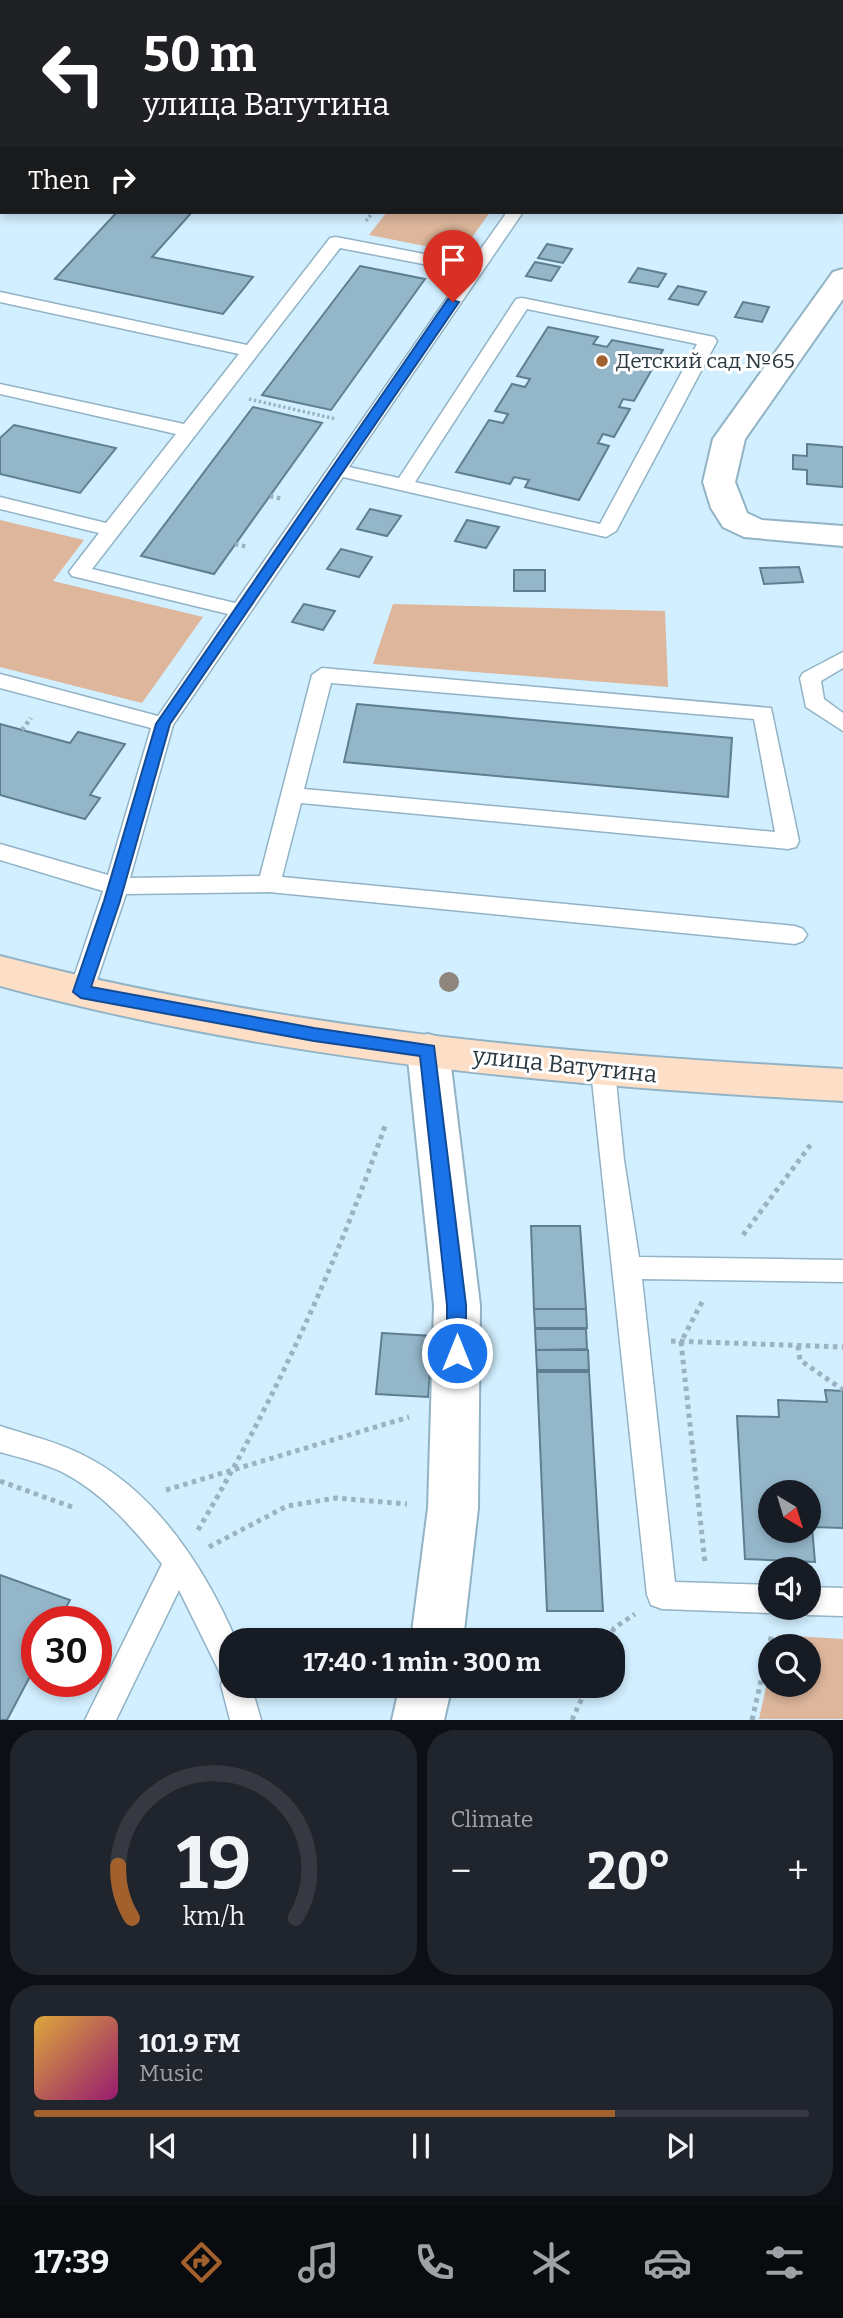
<!DOCTYPE html>
<html lang="en">
<head>
<meta charset="utf-8">
<style>
  :root { --surface:#171b24; --page:#20242c; --text:#f1f3f6; --muted:#9ea1a6; --line:#363941; --accent:#a2602d }
  body { margin:0; font-family:Bitter,serif; background:var(--page); color:var(--text); height:100vh; display:flex; flex-direction:column; font-size:26px; white-space:nowrap }
  * { box-sizing:border-box; margin:0 }
  p { font-size:23px; color:var(--muted) }
  .icon { flex:none; width:38px; height:38px; fill:none; stroke:currentColor; stroke-width:2; stroke-linecap:round; stroke-linejoin:round }
  .map { position:relative; height:1720px; overflow:hidden }
  .sheet { display:flex; flex-direction:column; gap:10px; padding:10px; background:#0d0f14; flex:1 }
  .sheet>* { flex:none }
  .banner { position:absolute; left:0px; top:0px; width:844px; height:214px; box-shadow:0 4px 10px #0003; background:#202124; color:#fff; overflow:hidden }
  .needle { width:46px; rotate:142deg }
  .fabs { position:absolute; left:758px; top:1480px; display:grid; gap:14px }
  .fabs a { display:grid; place-items:center; width:63px; height:63px; border-radius:50%; background:var(--surface); box-shadow:0 4px 10px #0003; font-size:35px }
  .speed { position:absolute; left:21px; top:1606px; display:flex; gap:14px; font-size:35px; font-weight:700; text-align:center }
  .speed>* { display:grid; place-content:center; width:91px; height:91px; border-radius:50%; background:var(--surface); box-shadow:0 4px 10px #0003; line-height:1 }
  .speed .limit { border:10px solid #d22; background:#fff; color:#111 }
  .pin { position:absolute; display:grid; place-items:center; width:60px; height:60px; color:#fff; margin:-72px -30px; border-radius:50% 50% 50% 0; rotate:-45deg; box-shadow:0 0 7px #0007 }
  .pin .icon { rotate:45deg }
  .me { position:absolute; width:77px; margin:-38px; rotate:0deg; stroke-linejoin:round; filter:drop-shadow(0 0 5px #0008) }
  .turn { display:flex; align-items:center; gap:24px; height:147px; padding:0 28px; font-size:32px }
  .turn .icon { width:91px; height:91px; stroke-width:2.5 }
  .turn b { display:block; font-size:49px; line-height:60px }
  .then { display:flex; align-items:center; height:66px; padding:0 28px; background:#0003; gap:14px; font-size:26px }
  .big { font-size:52px; font-weight:700; line-height:1.1 }
  .sheet .widget { flex:1; display:flex; flex-direction:column; justify-content:center; gap:10px; min-width:0; padding:0 24px; border-radius:28px; background:var(--page) }
  .sheet .dial { align-items:center; gap:0 }
  .dial svg { height:182px; overflow:visible; fill:none; stroke:var(--line); stroke-width:7; stroke-linecap:round; text-anchor:middle }
  .dial text { fill:var(--text); stroke:none }
  .song { display:flex; align-items:center; gap:21px }
  .cover { width:84px; height:84px; border-radius:10px; background:linear-gradient(135deg,hsl(40 70% 55%),hsl(320 70% 35%)) }
  .played { height:7px; border-radius:4px; background:linear-gradient(90deg,var(--accent) 75%,var(--line) 75%) }
  .keys { display:flex; justify-content:space-around; direction:ltr }
  .heat { display:flex; justify-content:space-between; align-items:center; font-size:38px; direction:ltr }
  .sheet .tiles { flex:1; display:grid; gap:10px; grid-template-columns:1fr 1fr }
  .widget:last-child { grid-column:span 2 }
  .trip { position:absolute; left:219px; top:1628px; width:406px; height:70px; border-radius:28px; background:var(--surface); box-shadow:0 4px 10px #0003; font-weight:700; line-height:70px; text-align:center }
  .menu { display:flex; height:112px; justify-content:space-around; align-items:center; background:#090b0e; color:var(--muted) }
  .menu .icon { width:49px; height:49px }
  .menu .active { color:var(--accent) }
  .menu b { font-size:32px; color:var(--text) }
  .map>svg:first-child { display:block }
</style>
</head>
<body>
<div class="map">
<svg width="843" height="1720" viewBox="0 0 843 1720">
  <rect width="100%" height="100%" fill="#d2efff"/>
  <g fill="#ddb69b">
    <path d="M387,212H490L461,253L369,235Z"/>
    <path d="M0,520L84,540L53,581L203,617L142,703L0,667Z"/>
    <path d="M393,604L665,611L668,687L373,664Z"/>
    <path d="M778,1635L843,1639V1719H759L770,1669V1685H808V1647H775Z"/>
  </g>
  <g fill="#94b6c9" stroke="#5e7f91" stroke-width="2" fill-rule="evenodd">
    <path d="M117,212H192L152,257L253,277L223,314L55,279Z"/>
    <path d="M547,244L572,249L563,263L538,258Z"/>
    <path d="M535,262L560,267L551,281L526,276Z"/>
    <path d="M360,266L425,279L331,410L262,395Z"/>
    <path d="M638,268L666,274L658,287L629,282Z"/>
    <path d="M678,286L706,292L698,305L669,299Z"/>
    <path d="M743,302L769,307L762,322L735,317Z"/>
    <path d="M548,327L598,337L593,344L607,347L612,340L663,350L634,401L623,399L619,407L630,409L614,437L603,434L598,443L609,446L579,500L525,487L529,480L514,477L510,484L456,472L489,420L503,423L508,414L495,411L512,384L525,387L530,379L517,376Z"/>
    <path d="M253,407L322,423L214,574L141,556Z"/>
    <path d="M14,425L116,448L80,493L0,474V438Z"/>
    <path d="M807,444L843,447V487L807,484V470L793,469V455L807,456Z"/>
    <path d="M370,509L401,516L387,536L357,529Z"/>
    <path d="M467,520L499,527L486,548L455,541Z"/>
    <path d="M341,549L372,557L359,577L327,569Z"/>
    <path d="M799,567L803,582L764,584L760,568Z"/>
    <rect x="514" y="570" width="31" height="21"/>
    <path d="M304,604L335,611L323,630L292,622Z"/>
    <path d="M357,704L732,738L728,797L344,762Z"/>
    <path d="M0,724L70,743L78,732L125,744L90,795L100,798L85,819L0,795Z"/>
    <path d="M531,1226H580L586,1309H534Z"/>
    <path d="M534,1309H586L587,1328H535Z"/>
    <path d="M535,1329H586L587,1349L536,1350Z"/>
    <path d="M382,1333L433,1336L428,1397L376,1394Z"/>
    <path d="M536,1350H588L589,1370H537Z"/>
    <path d="M537,1372H589L603,1611H547Z"/>
    <path d="M825,1390L843,1391V1528L812,1527L815,1562L745,1559L737,1416L779,1417L778,1400L827,1402ZM770,1493H808V1531H770Z"/>
    <path d="M0,1575L70,1600L58,1622H37V1663L7,1720H0Z"/>
  </g>
  <g fill="none" stroke-linecap="round" stroke-linejoin="round">
    <defs>
      <g id="service">
        <path d="M390,0H404L389,2Z"/>
        <path d="M507,212H523L349,467L399,478L516,299L522,298L714,337L717,341L616,531L606,537L343,477L173,725L130,878L260,876L312,675L322,668L771,708L799,841L796,847L788,849L301,803L282,877L795,926L803,929L807,935L803,941L795,944L269,892L126,894L93,992L89,998L81,1001L73,998L69,992L103,891L0,860V844L108,875L151,728L0,688V674L158,716L228,614L72,576L69,572L99,533L0,509V497L106,523L176,434L0,394V384L184,424L239,354L0,302V292L247,345L330,238L336,237L471,263ZM340,248L465,272L235,603L92,569ZM527,309L697,344L600,524L415,482ZM331,683L754,719L775,832L304,789Z"/>
        <path d="M843,652V668L821,681L824,699L843,713V731L806,707L800,678L803,673Z"/>
        <path d="M603,1061L612,1064L615,1071L624,1160L639,1257L843,1260V1282L642,1279L675,1582L770,1585V1608H781L770,1613L662,1609L651,1605L647,1595L591,1071L594,1064Z"/>
        <path d="M0,1426C27,1435 55,1441 81,1454C154,1489 205,1568 236,1640H231V1685H251L261,1720H230L221,1685L223,1679L179,1590L116,1720H85L162,1564C134,1529 103,1493 62,1472C43,1463 21,1458 0,1452Z"/>
        <path d="M808,1587L843,1588V1616L808,1615L797,1611L796,1608H808Z"/>
      </g>
      <g id="minor">
        <path d="M843,269V299L745,439L735,482L747,513L762,520L843,526V546L744,537L723,527L711,508L703,482L713,439L833,272Z"/>
        <path d="M428,1034L443,1039L449,1050L480,1305L478,1508L463,1640H411L428,1508L434,1305L407,1050L413,1039Z"/>
        <path d="M400,1685H452L444,1720H392Z"/>
      </g>
      <g id="secondary">
        <path d="M110,0H135L109,2Z"/>
        <path d="M2,107V123L0,124V108Z"/>
        <path d="M0,956C274,1028 561,1054 843,1069V1101C561,1086 274,1060 0,986Z"/>
      </g>
    </defs>
    <use href="#service" stroke="#91b3c6" stroke-width="3"/>
    <use href="#minor" stroke="#91b3c6" stroke-width="4"/>
    <use href="#secondary" stroke="#91b3c6" stroke-width="4"/>
    <g stroke="#9bb3c1" stroke-width="3.5" stroke-dasharray="2.5 2.5" stroke-linecap="butt">
      <path d="M366,221L373,212"/>
      <path d="M249,399L336,419"/>
    </g>
    <g stroke="#9bb3c1" stroke-width="4.5" stroke-dasharray="3.5 3.5" stroke-linecap="butt">
      <path d="M270,496L283,499"/>
      <path d="M235,544L248,547"/>
      <path d="M22,730L31,718"/>
    </g>
    <g stroke="#9bb3c1" stroke-width="5" stroke-dasharray="4.5 4.5" stroke-linecap="butt">
      <path d="M743,1235L812,1143"/>
      <path d="M702,1302L681,1342L705,1563"/>
      <path d="M671,1341L843,1347"/>
      <path d="M798,1346L800,1360L843,1390"/>
      <path d="M0,1481L72,1507"/>
      <path d="M166,1490L409,1417"/>
      <path d="M198,1530C274,1402 337,1263 386,1123"/>
      <path d="M209,1547L287,1506L336,1498L407,1504"/>
      <path d="M609,1640L614,1628L635,1614"/>
      <path d="M572,1720L588,1685"/>
      <path d="M752,1720L772,1633"/>
    </g>
    <use href="#service" fill="#fff" fill-rule="evenodd"/>
    <use href="#minor" fill="#fff" fill-rule="evenodd"/>
    <use href="#secondary" fill="#fddfc8" fill-rule="evenodd"/>
  </g>
  <circle fill="#8e867d" cx="449" cy="982" r="10"/>
  <path fill="#1a73e8" stroke="#114b97" stroke-width="2" d="M448,299L459,302L170,724L120,901L91,987L314,1028L434,1046L466,1305V1353L463,1358H450L447,1353V1305L420,1056L314,1041L81,998L73,992L104,901L156,724Z"/>
  <circle fill="#a2602d" stroke="#fff" stroke-width="2.5" cx="602" cy="361" r="7"/>
  <g text-anchor="middle" dominant-baseline="central" stroke-width="6" stroke-linejoin="round" paint-order="stroke">
    <g font-size="21" fill="#2b3941" stroke="#fff" text-anchor="start">
      <text x="616" y="361">Детский сад №65</text>
    </g>
    <g font-size="24" fill="#2b3941" stroke="#fff">
      <text transform="translate(565 1065) rotate(6)">улица Ватутина</text>
    </g>
  </g>
</svg>
<div class="fabs">
<a><svg class="needle" viewBox="-14 -14 28 28"><path d="M0-13l5 13h-10z" fill="#e53935"/><path d="M0 13l5-13h-10z" fill="#9ea1a6"/></svg></a>
<a><svg class="icon" aria-label="sound" viewBox="0 0 24 24"><path d="M4 9h4l5-4v14l-5-4H4zM17 9q2 3 0 6"/></svg></a>
<a><svg class="icon" aria-label="search" viewBox="0 0 24 24"><circle cx="10" cy="10" r="6"/><path d="M15 15l6 6"/></svg></a>
</div>
<div class="speed"><div class="limit">30</div></div>
<div class="pin" style="left:453px;top:302px;background:#d93025"><svg class="icon" aria-label="arrive" viewBox="0 0 24 24"><path d="M6 21V4h12l-3 4 3 4H6"/></svg></div>
<svg class="me" style="left:457px;top:1353px" viewBox="-20 -20 40 40"><circle r="17" fill="#1a73e8" stroke="#fff" stroke-width="3"/><path d="M0-11L8 9 0 5-8 9z" fill="#fff"/></svg>
<div class="trip">17:40 · 1 min · 300 m</div>
<div class="banner">
<div class="turn"><svg class="icon" aria-label="left" viewBox="0 0 24 24"><path d="M17 20v-9H6M10 6l-5 5 5 5"/></svg><div><b>50 m</b>улица Ватутина</div></div>
<div class="then">Then<svg class="icon" aria-label="right" viewBox="0 0 24 24"><path d="M7 20v-9h11M14 6l5 5-5 5"/></svg></div>
</div>
</div>
<section class="sheet">
<div class="tiles">
<div class="widget dial"><svg viewBox="0 0 100 80">
<path d="M14 69A42 42 0 1 1 86 69"/>
<path d="M14 69A42 42 0 0 1 8 46" stroke="#a2602d"/>
<text x="50" y="56" font-size="32" font-weight="700">19</text>
<text x="50" y="72" font-size="11">km/h</text>
</svg></div>
<div class="widget"><p>Climate</p>
<div class="heat"><a>−</a><b class="big">20°</b><a>+</a></div>
</div>
<div class="widget">
<div class="song"><i class="cover"></i><div><b>101.9 FM</b><p>Music</p></div></div>
<div class="played"></div>
<div class="keys"><svg class="icon" aria-label="previous" viewBox="0 0 24 24"><path d="M18 5L8 12l10 7zM5 5v14"/></svg><svg class="icon" aria-label="pause" viewBox="0 0 24 24"><path d="M8 5v14M16 5v14"/></svg><svg class="icon" aria-label="next" viewBox="0 0 24 24"><path d="M6 5l10 7-10 7zM19 5v14"/></svg></div>
</div>
</div>
</section>
<nav class="menu">
<b>17:39</b>
<svg class="icon active" aria-label="directions" viewBox="0 0 24 24"><path d="M12 3l9 9-9 9-9-9zM9 14v-3h6M13 9l2 2-2 2"/></svg>
<svg class="icon" aria-label="music" viewBox="0 0 24 24"><path d="M9 18V5l10-2v13"/><circle cx="6" cy="18" r="3"/><circle cx="16" cy="16" r="3"/></svg>
<svg class="icon" aria-label="phone" viewBox="0 0 24 24"><path d="M5 4h4l2 5-3 2q2 4 5 5l2-3 5 2v4C11 20 4 13 5 4z"/></svg>
<svg class="icon" aria-label="climate" viewBox="0 0 24 24"><path d="M12 3v18M4 7l16 10M4 17L20 7"/></svg>
<svg class="icon" aria-label="car" viewBox="0 0 24 24"><path d="M5 17H2v-5l4-1 3-4h7l3 4 3 1v5h-3M9 17h6M6 11h13"/><circle cx="7" cy="17" r="2"/><circle cx="17" cy="17" r="2"/></svg>
<svg class="icon" aria-label="filters" viewBox="0 0 24 24"><path d="M4 7h16M4 17h16"/><circle cx="9" cy="7" r="2"/><circle cx="15" cy="17" r="2"/></svg>
</nav>
</body>
</html>
